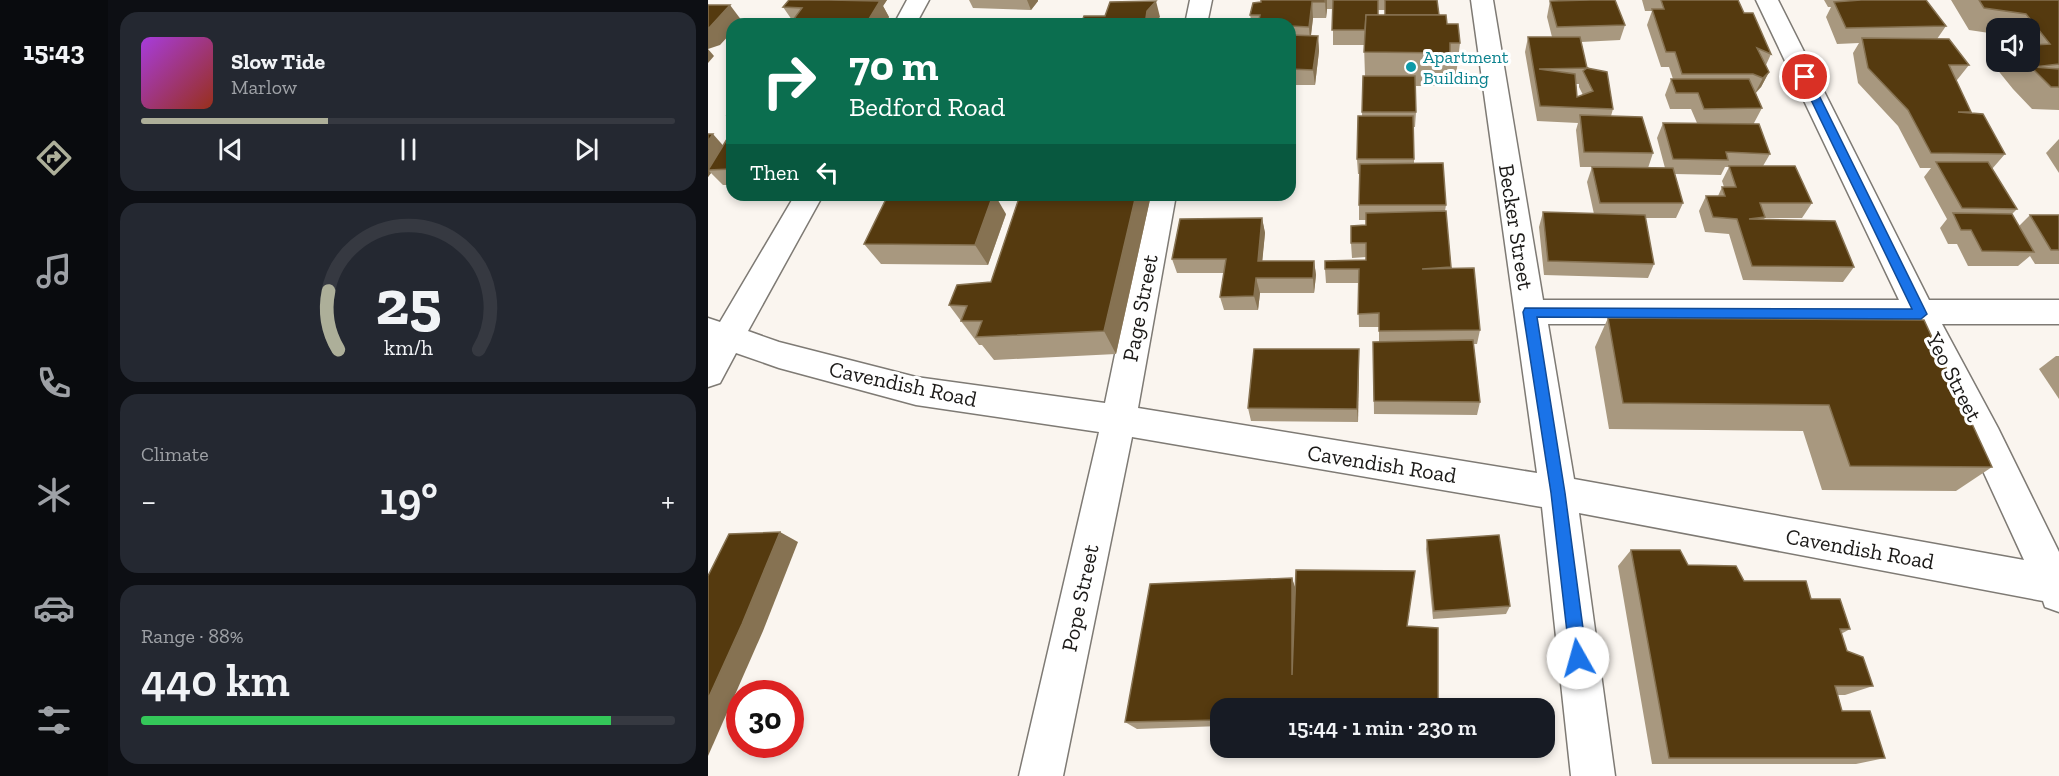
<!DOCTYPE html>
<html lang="en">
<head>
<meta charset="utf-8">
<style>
  :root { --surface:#171b24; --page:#242831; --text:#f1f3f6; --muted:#9ea1a6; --line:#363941; --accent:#adaf99 }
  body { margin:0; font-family:"Zilla Slab",serif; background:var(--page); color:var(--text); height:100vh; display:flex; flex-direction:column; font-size:22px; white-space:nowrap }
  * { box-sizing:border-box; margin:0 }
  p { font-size:20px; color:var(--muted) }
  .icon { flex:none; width:33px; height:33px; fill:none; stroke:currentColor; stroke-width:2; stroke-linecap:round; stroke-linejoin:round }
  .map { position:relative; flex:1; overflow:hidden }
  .panel { display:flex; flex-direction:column; gap:12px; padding:12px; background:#0d0f14; width:600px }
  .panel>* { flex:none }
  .hud { position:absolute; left:18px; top:18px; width:570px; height:183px; border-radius:18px; box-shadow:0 3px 9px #0003; background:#0b6e4f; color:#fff; overflow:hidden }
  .controls { position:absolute; left:1278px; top:18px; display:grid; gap:12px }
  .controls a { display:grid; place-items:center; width:54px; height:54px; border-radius:12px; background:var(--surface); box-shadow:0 3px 9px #0003; font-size:30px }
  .speed { position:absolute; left:18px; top:680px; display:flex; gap:12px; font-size:30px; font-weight:700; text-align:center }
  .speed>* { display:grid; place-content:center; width:78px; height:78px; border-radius:50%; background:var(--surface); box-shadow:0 3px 9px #0003; line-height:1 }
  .speed .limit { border:9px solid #d22; background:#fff; color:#111 }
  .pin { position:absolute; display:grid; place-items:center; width:51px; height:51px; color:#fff; margin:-26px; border:3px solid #fff; border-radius:50%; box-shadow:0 2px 6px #0007 }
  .me { position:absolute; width:66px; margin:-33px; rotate:353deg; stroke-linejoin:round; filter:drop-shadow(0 0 4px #0008) }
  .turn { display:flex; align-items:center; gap:21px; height:126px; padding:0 24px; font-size:27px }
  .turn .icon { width:78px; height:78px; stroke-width:2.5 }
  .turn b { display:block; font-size:42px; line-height:51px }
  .then { display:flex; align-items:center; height:57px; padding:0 24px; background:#0003; gap:12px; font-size:22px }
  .big { font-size:45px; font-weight:600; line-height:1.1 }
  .panel .card { flex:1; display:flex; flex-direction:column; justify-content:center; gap:9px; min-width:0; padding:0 21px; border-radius:18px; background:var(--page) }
  .panel .dial { align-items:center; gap:0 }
  .dial svg { height:156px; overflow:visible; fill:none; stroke:var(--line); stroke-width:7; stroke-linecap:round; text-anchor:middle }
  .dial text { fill:var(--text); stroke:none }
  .song { display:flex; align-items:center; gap:18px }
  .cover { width:72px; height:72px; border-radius:9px; background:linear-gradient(135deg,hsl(280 70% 55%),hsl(10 70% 35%)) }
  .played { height:6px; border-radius:3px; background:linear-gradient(90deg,var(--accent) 35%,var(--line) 35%) }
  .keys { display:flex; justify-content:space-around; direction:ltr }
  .heat { display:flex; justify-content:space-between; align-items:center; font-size:33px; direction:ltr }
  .charge { height:9px; border-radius:4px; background:linear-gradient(90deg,#34c759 88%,var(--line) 0) }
  .trip { position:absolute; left:502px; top:698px; width:345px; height:60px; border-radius:18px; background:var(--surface); box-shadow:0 3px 9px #0003; font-weight:600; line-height:60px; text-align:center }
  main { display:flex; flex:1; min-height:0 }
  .menu { display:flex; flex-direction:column; width:108px; justify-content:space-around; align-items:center; background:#090b0e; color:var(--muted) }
  .menu .icon { width:42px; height:42px }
  .menu .active { color:var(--accent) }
  .menu b { font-size:27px; color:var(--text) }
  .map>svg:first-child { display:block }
</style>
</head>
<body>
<main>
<nav class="menu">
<b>15:43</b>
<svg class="icon active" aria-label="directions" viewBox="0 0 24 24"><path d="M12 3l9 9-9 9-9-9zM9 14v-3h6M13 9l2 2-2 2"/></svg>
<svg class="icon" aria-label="music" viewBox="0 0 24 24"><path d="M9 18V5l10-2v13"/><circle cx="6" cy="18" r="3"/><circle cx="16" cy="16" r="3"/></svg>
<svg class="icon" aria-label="phone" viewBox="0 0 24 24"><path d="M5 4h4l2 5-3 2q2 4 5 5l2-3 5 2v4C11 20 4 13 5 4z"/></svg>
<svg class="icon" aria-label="climate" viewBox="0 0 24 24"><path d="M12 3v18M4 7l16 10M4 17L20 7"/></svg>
<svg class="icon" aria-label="car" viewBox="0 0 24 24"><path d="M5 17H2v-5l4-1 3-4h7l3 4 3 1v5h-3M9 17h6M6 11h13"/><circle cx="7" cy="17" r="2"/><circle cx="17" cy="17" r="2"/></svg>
<svg class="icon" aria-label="filters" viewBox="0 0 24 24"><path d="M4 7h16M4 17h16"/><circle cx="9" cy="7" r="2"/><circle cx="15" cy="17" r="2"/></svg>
</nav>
<section class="panel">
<div class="card">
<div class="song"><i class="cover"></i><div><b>Slow Tide</b><p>Marlow</p></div></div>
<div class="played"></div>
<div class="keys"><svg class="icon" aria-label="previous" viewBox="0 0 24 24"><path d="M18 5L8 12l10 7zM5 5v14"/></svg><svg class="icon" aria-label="pause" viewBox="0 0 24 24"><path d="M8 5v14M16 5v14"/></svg><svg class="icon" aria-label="next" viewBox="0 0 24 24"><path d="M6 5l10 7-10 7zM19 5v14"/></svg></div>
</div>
<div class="card dial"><svg viewBox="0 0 100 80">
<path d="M14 69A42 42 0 1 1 86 69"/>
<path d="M14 69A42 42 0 0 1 9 39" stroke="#adaf99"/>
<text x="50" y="56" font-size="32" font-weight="700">25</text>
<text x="50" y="72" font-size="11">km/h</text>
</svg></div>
<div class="card"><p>Climate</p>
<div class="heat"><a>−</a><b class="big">19°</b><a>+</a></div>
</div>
<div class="card"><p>Range · 88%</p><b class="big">440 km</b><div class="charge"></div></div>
</section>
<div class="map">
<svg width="1351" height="776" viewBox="0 0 1351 776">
  <rect width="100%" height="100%" fill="#faf5ef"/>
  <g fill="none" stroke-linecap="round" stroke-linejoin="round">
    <defs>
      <g id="minor">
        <path d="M199,0H221L208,24H186Z"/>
        <path d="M482,0H504L499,24H477Z"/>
        <path d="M763,0H785L835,300H1191L1048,0H1070L1221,300H1351V324H1234L1290,428L1351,552V612L1337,607L1335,601L871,513L907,776H863L834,507L424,437L355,776H311L391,432L208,405L71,368L28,353L12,383L0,387V318L12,322L87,195H115L40,331L71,342L208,377L397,403L440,195H468L430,408L829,473ZM840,324H1203L1264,447L1316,560L866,479Z"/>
      </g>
    </defs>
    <use href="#minor" stroke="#7e7a74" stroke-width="3"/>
    <use href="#minor" fill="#fff" fill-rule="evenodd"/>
  </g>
  <g fill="#a8987f" fill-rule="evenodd">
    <path d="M81,0H179L175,6L181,17L177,24H82L84,20L75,7Z"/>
    <path d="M261,0H330V1L323,10L265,8Z"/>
    <path d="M553,0H729L731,15L739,24L752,43L748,76H740V86H707L708,112L707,127H706V164L738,205L737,211L743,269L772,330L769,344H765L772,402L769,415L666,414L665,342H671V327H651L650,283H618L617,269L658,260V257L644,258L643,243L658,225V220H651V174H650L649,159L654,116L655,76H657L656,45H625V9H619L618,18H605L603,36H610L611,51L607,85H582V24H544L542,15L553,2ZM670,10H677V15H670Z"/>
    <path d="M934,0H1030L1036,13L1063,54L1058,65L1061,72L1053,87L1048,93L1054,108L1046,123L1062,154L1055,166L1104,203L1094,218H1057L1056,219L1146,267L1135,282L1035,280L1021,234L997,232L991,211L998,196H1010L1014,187H1016L1014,181L1021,167H1017L1013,175L967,174L975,203L968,218H937L946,264L940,278L836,275L831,227L835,212L886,214L879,182L884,167H872L868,130L870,123L829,121L817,52L820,37H844L839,17L842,1L917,25L912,40L873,42L879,68L905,109L903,116L945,153L940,168H957L949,138L955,123H989L983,109H962L957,95L963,79H965L961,67H953L939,25L944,11H937ZM868,84H871V87L875,95L869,97Z"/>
    <path d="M1116,0H1218L1238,26L1229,39L1261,65L1249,80H1248L1263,112L1262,113L1297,154L1284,169L1309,209L1304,214L1311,226L1322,215H1351V264H1327L1322,256L1310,266H1260L1249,244H1240L1232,228L1239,219L1216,177L1223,168H1212L1190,126L1150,83L1145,53L1151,43L1129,44L1118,17L1123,7H1120Z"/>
    <path d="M1243,0H1351V110L1324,109L1305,89L1288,68L1293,62H1322V28H1288V34L1261,30Z"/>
    <path d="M24,131V185H15L3,173L0,177V134L15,146Z"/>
    <path d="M1351,139V173L1338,153Z"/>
    <path d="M312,195H443L408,354L286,360L274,345H271L241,305L283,282Z"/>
    <path d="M298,214L280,265L173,264L156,244Z"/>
    <path d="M554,218L557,233L554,261H606L608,275L606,293H552L550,310H516L512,297L516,273H469L464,259Z"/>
    <path d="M900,318L1284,467L1248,491L1114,490L1095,431L901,429L887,347Z"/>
    <path d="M651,349V362L650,422L543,421L540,408Z"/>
    <path d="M1348,356H1351V399L1331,369Z"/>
    <path d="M719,540L802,606L798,614L725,619L718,549Z"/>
    <path d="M923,550L980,565L1036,581L1103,599L1142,629L1133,634L1139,651L1165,686L1137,695H1130L1134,711L1177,758L1148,764H944L910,566Z"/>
    <path d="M584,578L587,589L700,626L513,708V726L429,729L417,722Z"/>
  </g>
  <g fill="#867252">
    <path d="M163,0H179L175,6L181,17L177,24H158L168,8Z"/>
    <path d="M319,0H330V1L323,10Z"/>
    <path d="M617,0H619V9L618,18Z"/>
    <path d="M448,1L452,17L445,24H440L438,18L439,11Z"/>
    <path d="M604,2L605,18L602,42L601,27Z"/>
    <path d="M22,5L34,21L31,24H24V32L12,45L0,49V29Z"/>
    <path d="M610,36L611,51L607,85L605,70Z"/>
    <path d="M0,49L6,56L0,63Z"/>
    <path d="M1061,72L1053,87L1047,93L1055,78Z"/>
    <path d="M5,134L19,150L0,170L3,173L0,177V141Z"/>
    <path d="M285,195H287L298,214L280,265L267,245Z"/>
    <path d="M428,195H443L408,354L396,331Z"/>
    <path d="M554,218L557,233L553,275L550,261Z"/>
    <path d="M606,261L608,275L606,293L605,278Z"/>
    <path d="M548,278L552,293L550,310L546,296Z"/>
    <path d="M651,349V362L650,422L649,409Z"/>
    <path d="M72,532L90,542L55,631L0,756V699Z"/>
    <path d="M584,578L588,590L584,675Z"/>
  </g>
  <g fill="#553a0f" stroke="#867252" stroke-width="1.5" fill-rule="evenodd">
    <path d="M81,0H121L172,1L158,24H82L94,8L75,7Z"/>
    <path d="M553,0H617V2H604L601,27L582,26V24H550L552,15H542L545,3L553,2Z"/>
    <path d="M625,0H670V15H658L657,30H624Z"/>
    <path d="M677,0H729L731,15H677Z"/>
    <path d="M882,0H907L917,25L849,27L842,1Z"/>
    <path d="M953,0H1030L1036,13H1045L1063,54L1049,48L1061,72L1055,78L1045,74H974L967,52H958L944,9H956Z"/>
    <path d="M1153,0H1218L1238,26L1138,28L1126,2Z"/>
    <path d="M1271,0H1351V64L1326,67L1351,69V87H1343L1318,62H1322V45L1342,44L1318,14L1276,8Z"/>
    <path d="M448,1L439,11L438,18L440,24H373L376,16H397L402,2Z"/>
    <path d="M0,5H22L0,29Z"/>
    <path d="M658,15H738L739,24H750L752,43H742V53L656,52Z"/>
    <path d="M582,35L610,36L605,70L582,69Z"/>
    <path d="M820,37H872L879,68L899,72L905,109L832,106ZM879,68L875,71L885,91L869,97L867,74L831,69Z"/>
    <path d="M1154,38L1241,39L1261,65H1241L1263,112H1250L1275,114L1297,154L1223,153L1200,110L1160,68Z"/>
    <path d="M655,76H707L708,112H654Z"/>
    <path d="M963,79H1041L1054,108L996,109L990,93H968Z"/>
    <path d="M24,107V115H19Z"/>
    <path d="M872,115L934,117L945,153L876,152Z"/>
    <path d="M650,116H705L706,159H649Z"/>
    <path d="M955,123L1051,124L1062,154L1018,152L1020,160L965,159Z"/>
    <path d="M24,131V169L0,170Z"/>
    <path d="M0,134H5L0,141Z"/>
    <path d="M1228,162H1280L1309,209L1254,208Z"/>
    <path d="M735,163L738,205H651L652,164Z"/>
    <path d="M1021,166H1087L1104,203H1052L1057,217L1041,219L1127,221L1146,267L1044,266L1029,219L1005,217L998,196H1017L1014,187H1028Z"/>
    <path d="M884,167L965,168L975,203H892Z"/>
    <path d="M180,195H285L267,245L156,244Z"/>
    <path d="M312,195H428L396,331L268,337L274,321H253L259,306L241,305L249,285L283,282Z"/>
    <path d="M738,211L743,267L714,269L766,268L772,330L671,331V313L650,314L651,269H617V261L658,260V243H643V226L658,225V213Z"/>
    <path d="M835,212L937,215L946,264L840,261Z"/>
    <path d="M1245,213L1304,214L1326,252L1274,251L1263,230H1253Z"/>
    <path d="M1322,215H1351V250H1343Z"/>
    <path d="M554,218L550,261H606L605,278H548L546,296L512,297L518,259H464L472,219Z"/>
    <path d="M900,318L1216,320L1284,467L1142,466L1121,405L915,403Z"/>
    <path d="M765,340L772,402L666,401L665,342Z"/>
    <path d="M546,349H651L649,409L540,408Z"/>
    <path d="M72,532L34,624L0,699V576L21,534Z"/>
    <path d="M791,535L802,606L726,611L719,540Z"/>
    <path d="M923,550H972L980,565L1028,566L1036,581H1098L1103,599H1132L1142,629H1132L1139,651L1155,657L1165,686H1127L1134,711H1162L1177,758H961Z"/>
    <path d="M588,570L707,571L699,626L730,628V708H513V720L417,722L442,584L584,578V675Z"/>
  </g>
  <path fill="#1a73e8" stroke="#114b97" stroke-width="1.5" d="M1097,74L1102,77L1219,314L1213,319L829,317L857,493L879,658L876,664L870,667L865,664L862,658L843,493L815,312L817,308L1204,309L1092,77Z"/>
  <circle fill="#0f9aa8" stroke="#fff" stroke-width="2" cx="703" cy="67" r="6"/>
  <g text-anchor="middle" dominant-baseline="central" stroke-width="6" stroke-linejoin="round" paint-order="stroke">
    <g font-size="18" fill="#0d838f" stroke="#fff" text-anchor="start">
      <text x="715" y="57">Apartment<tspan x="715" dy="21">Building</tspan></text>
    </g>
    <g font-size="22" fill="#1b1917" stroke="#fff">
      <text transform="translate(808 227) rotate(81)">Becker Street</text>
      <text transform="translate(432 308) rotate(-79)">Page Street</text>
      <text transform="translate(1246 377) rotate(63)">Yeo Street</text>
      <text transform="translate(195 384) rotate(12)">Cavendish Road</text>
      <text transform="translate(674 464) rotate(9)">Cavendish Road</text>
      <text transform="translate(1152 549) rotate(10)">Cavendish Road</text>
      <text transform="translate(372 598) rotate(-78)">Pope Street</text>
    </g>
  </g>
</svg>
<div class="controls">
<a><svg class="icon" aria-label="sound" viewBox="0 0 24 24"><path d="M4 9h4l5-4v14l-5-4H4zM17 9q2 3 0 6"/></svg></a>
</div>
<div class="speed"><div class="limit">30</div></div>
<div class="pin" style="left:1097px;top:77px;background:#d93025"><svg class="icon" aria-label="arrive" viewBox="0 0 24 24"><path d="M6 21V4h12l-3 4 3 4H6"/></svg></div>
<svg class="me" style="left:870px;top:658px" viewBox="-20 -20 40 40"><circle r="19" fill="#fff"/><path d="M0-13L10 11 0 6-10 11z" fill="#1a73e8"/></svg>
<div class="trip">15:44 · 1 min · 230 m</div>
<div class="hud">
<div class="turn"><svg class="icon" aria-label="right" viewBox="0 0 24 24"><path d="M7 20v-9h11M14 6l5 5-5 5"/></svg><div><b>70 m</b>Bedford Road</div></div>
<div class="then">Then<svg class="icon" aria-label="left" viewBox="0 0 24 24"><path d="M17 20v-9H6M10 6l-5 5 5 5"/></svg></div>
</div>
</div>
</main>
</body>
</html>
